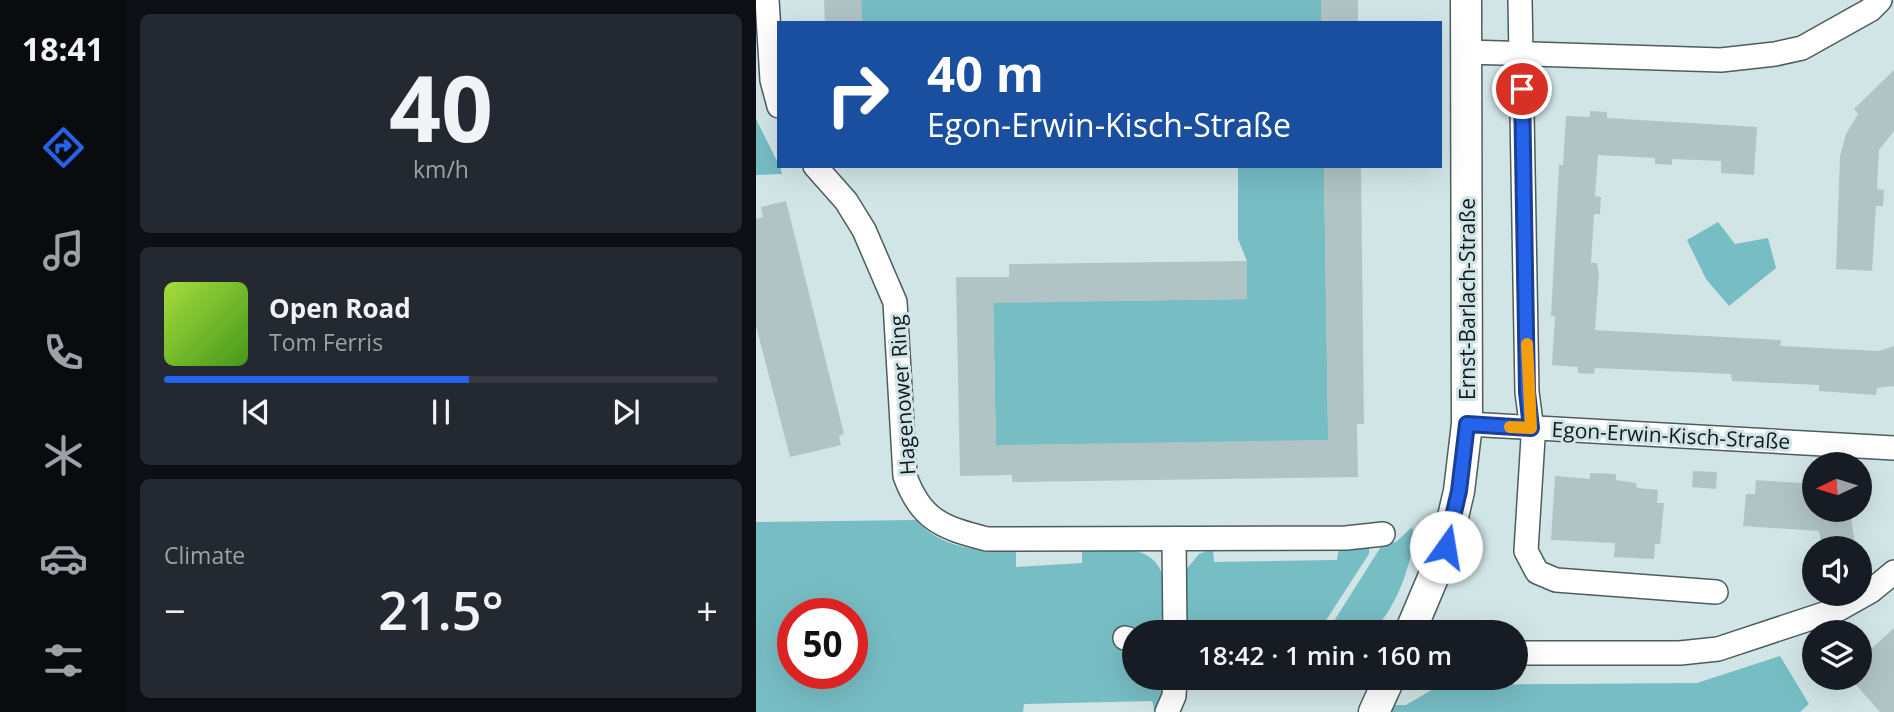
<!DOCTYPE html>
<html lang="en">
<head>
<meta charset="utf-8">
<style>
  :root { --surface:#171b24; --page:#242831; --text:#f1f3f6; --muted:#9ea1a6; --line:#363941; --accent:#2563eb }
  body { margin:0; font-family:"Open Sans",sans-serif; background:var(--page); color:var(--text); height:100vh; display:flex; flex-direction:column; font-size:26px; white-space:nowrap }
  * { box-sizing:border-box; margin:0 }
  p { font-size:23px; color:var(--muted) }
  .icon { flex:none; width:38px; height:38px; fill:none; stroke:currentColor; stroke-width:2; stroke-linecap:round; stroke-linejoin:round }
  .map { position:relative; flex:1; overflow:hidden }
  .details { display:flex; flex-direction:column; gap:14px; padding:14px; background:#0d0f14; width:630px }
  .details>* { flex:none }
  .banner { position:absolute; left:21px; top:21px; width:665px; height:147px; border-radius:0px; box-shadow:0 7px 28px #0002; background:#1a4fa0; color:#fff; overflow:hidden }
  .needle { width:46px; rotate:266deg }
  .tools { position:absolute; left:1046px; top:452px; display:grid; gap:14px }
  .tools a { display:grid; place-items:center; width:70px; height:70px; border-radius:50%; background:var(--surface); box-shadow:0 7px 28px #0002; font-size:35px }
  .speed { position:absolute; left:21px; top:598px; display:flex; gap:14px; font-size:35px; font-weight:700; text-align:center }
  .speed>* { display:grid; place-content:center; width:91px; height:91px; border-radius:50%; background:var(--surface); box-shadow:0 7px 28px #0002; line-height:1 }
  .speed .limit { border:10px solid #d22; background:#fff; color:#111 }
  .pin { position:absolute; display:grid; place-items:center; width:60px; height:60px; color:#fff; margin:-30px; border:4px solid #fff; border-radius:50%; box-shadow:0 2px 7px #0007 }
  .me { position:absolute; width:77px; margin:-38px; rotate:13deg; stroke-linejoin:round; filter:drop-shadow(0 0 5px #0008) }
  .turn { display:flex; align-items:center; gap:24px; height:147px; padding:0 35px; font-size:32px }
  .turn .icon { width:91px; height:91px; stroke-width:2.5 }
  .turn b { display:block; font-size:49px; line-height:60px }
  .big { font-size:52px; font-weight:600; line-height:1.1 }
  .details .card { flex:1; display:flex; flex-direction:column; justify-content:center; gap:10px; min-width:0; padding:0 24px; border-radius:10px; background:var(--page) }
  .details .dial { align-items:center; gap:0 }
  .dial b { font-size:91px; line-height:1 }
  .song { display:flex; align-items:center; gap:21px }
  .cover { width:84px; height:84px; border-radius:10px; background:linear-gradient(135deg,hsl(80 70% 55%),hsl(100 70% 35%)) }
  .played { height:7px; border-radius:4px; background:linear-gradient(90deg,var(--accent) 55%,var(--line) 55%) }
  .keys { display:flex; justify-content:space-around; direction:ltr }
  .heat { display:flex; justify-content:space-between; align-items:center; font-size:38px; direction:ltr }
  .trip { position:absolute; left:366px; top:620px; width:406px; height:70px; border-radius:35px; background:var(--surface); box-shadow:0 7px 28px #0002; font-weight:600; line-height:70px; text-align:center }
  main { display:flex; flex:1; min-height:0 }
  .tabs { display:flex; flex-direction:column; width:126px; justify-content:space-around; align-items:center; background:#090b0e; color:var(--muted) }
  .tabs .icon { width:49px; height:49px }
  .tabs .selected { color:var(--accent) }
  .tabs b { font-size:32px; color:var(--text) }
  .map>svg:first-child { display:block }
</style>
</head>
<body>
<main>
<nav class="tabs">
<b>18:41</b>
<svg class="icon selected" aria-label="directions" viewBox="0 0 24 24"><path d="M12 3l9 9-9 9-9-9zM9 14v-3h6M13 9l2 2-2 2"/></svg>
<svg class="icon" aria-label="music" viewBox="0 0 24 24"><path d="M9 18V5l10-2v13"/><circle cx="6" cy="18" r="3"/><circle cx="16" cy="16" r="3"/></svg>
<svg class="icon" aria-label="phone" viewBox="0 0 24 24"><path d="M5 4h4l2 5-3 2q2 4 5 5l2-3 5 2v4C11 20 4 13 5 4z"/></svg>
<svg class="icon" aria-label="climate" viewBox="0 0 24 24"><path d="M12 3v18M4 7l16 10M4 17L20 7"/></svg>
<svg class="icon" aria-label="car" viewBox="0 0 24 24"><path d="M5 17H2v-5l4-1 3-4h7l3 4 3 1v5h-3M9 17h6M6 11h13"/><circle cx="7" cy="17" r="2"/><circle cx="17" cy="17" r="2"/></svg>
<svg class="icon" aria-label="filters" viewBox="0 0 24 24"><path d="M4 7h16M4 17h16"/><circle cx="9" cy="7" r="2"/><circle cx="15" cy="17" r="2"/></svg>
</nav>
<section class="details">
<div class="card dial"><b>40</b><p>km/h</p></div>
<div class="card">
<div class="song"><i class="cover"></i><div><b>Open Road</b><p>Tom Ferris</p></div></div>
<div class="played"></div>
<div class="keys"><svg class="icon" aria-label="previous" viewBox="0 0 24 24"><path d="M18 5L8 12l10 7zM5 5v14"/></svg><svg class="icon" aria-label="pause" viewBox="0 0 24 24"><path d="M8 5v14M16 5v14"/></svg><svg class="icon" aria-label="next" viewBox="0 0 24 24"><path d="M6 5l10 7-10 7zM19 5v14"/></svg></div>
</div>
<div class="card"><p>Climate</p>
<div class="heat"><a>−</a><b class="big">21.5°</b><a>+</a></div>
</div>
</section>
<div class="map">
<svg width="1138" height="712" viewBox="0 0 1138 712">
  <rect width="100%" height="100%" fill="#d2e5e6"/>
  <g fill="#77bdc4" fill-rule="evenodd">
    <path d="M105,0H565V23H106Z"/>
    <path d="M0,119L25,169L26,174L0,175Z"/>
    <path d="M482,166H568L572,424L583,440L240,457L237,294L254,302L491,299V261L482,239Z"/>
    <path d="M962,222L979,244L1012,238L1020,268L973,306L950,279L931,240Z"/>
    <path d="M160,520C185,549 224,551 260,552V567L326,563V550C355,550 396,541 407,576V632H378V677H406V701L399,712L396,701L268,704L267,712H0V522ZM37,614H96V674H37Z"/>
    <path d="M656,527C663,550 637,619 615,630C603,635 584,632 571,632L626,545L640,542Z"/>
    <path d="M583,547H613V554L563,631L432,632L428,572L443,554L457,549L458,562L581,560Z"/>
    <path d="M1024,656L1053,704L1044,712H634L637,705H650L684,685L941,683Z"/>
  </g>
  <g fill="#b1c4c5">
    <path d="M68,0H105L106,23H69Z"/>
    <rect x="565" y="0" width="37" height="23"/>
    <path d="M1138,70V131L1123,150L1121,189L1128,190L1127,206H1120L1116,271L1080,269L1084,156L1090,134L1102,114L1098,109Z"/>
    <path d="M834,111L851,112V118L1001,127L998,175L965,173V161L916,159V165L899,164V158L842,155L839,196L845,197L844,214H838L835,263H841L843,274L839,330L1025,340L1024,346L1123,351L1138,346V386L1121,388L1120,395L1063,391V385L976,381L975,374L839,368L838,374L822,373V367L796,365L799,316H795L803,165H807L810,116L834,117Z"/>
    <path d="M568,166H605L608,424H601L602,477L256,482V475L204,476L200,277H253V264L491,261V299L237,303L240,445L572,440Z"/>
    <path d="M30,201L88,434L83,436L85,445L34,457L0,326V219L7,217L5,207Z"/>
    <path d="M937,471L961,472L960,489L936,487Z"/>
    <path d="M834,473L860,474V480L880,483L881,488L902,490L901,503H908L904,544H899L898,559L858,557L859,543L795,540L799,476L834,479Z"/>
    <path d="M1000,480L1059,484V509H1088L1089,519L1095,518L1100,548H1066L1063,531L987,526L990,494H999Z"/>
    <path d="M1138,628V712H1124L1093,677H1104V659Z"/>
  </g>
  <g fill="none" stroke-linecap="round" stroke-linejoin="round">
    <defs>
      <g id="minor">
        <path d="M11,0L16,80L23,106"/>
        <path d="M764,0L771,392L777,438L770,551L781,572L800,580L960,592"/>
        <path d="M711,52L965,60L1019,54L1046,48L1114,10L1124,0"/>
        <path d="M59,166L90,201L108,230L139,302L149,476C165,521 188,528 231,539L590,538L627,534"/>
        <path d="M711,424L1138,448"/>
        <path d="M418,539L419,632"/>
        <path d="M369,638L378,641"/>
        <path d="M760,653H924L962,649L1083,609L1115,591L1138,572"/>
        <path d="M411,712L418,696L419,677"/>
      </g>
      <g id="major">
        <path d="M654,632L690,547L703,491L711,424L710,0"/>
        <path d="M618,712L634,677"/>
      </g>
    </defs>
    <use href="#minor" stroke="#4d5d5e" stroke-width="26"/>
    <use href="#major" stroke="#4d5d5e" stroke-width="33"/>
    <use href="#minor" stroke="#fff" stroke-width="23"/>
    <use href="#major" stroke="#fff" stroke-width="30"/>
  </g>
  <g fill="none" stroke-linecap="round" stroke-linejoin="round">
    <defs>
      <path id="route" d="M690,547L703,491L711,424L775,428L771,392L766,89"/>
    </defs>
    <use href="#route" stroke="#184099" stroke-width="18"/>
    <use href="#route" stroke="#2563eb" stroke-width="12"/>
    <path stroke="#f59e0b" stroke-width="12" d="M754,427L775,428L771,344"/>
  </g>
  <g text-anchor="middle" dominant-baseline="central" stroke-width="6" stroke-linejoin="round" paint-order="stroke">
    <g font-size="21" fill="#12191a" stroke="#d2e5e6">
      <text transform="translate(711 299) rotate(-90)">Ernst-Barlach-Straße</text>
      <text transform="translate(146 395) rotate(-94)">Hagenower Ring</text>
      <text transform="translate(915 435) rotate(3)">Egon-Erwin-Kisch-Straße</text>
    </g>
  </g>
</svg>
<div class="tools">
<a><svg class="needle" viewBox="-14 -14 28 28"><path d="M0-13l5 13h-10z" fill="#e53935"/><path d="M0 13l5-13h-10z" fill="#9ea1a6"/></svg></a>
<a><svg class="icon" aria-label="sound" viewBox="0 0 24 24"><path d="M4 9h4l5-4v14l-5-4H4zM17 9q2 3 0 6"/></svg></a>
<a><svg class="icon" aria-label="layers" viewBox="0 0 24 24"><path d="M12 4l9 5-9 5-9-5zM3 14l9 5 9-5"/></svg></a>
</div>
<div class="speed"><div class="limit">50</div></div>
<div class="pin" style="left:766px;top:89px;background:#d93025"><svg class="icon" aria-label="arrive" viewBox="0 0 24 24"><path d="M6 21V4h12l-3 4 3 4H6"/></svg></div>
<svg class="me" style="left:690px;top:547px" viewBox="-20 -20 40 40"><circle r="19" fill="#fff"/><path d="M0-13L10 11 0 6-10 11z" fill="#2563eb"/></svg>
<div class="trip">18:42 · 1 min · 160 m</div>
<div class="banner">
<div class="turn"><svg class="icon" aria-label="right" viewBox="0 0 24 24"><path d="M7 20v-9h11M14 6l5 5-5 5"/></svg><div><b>40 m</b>Egon-Erwin-Kisch-Straße</div></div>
</div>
</div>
</main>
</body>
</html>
